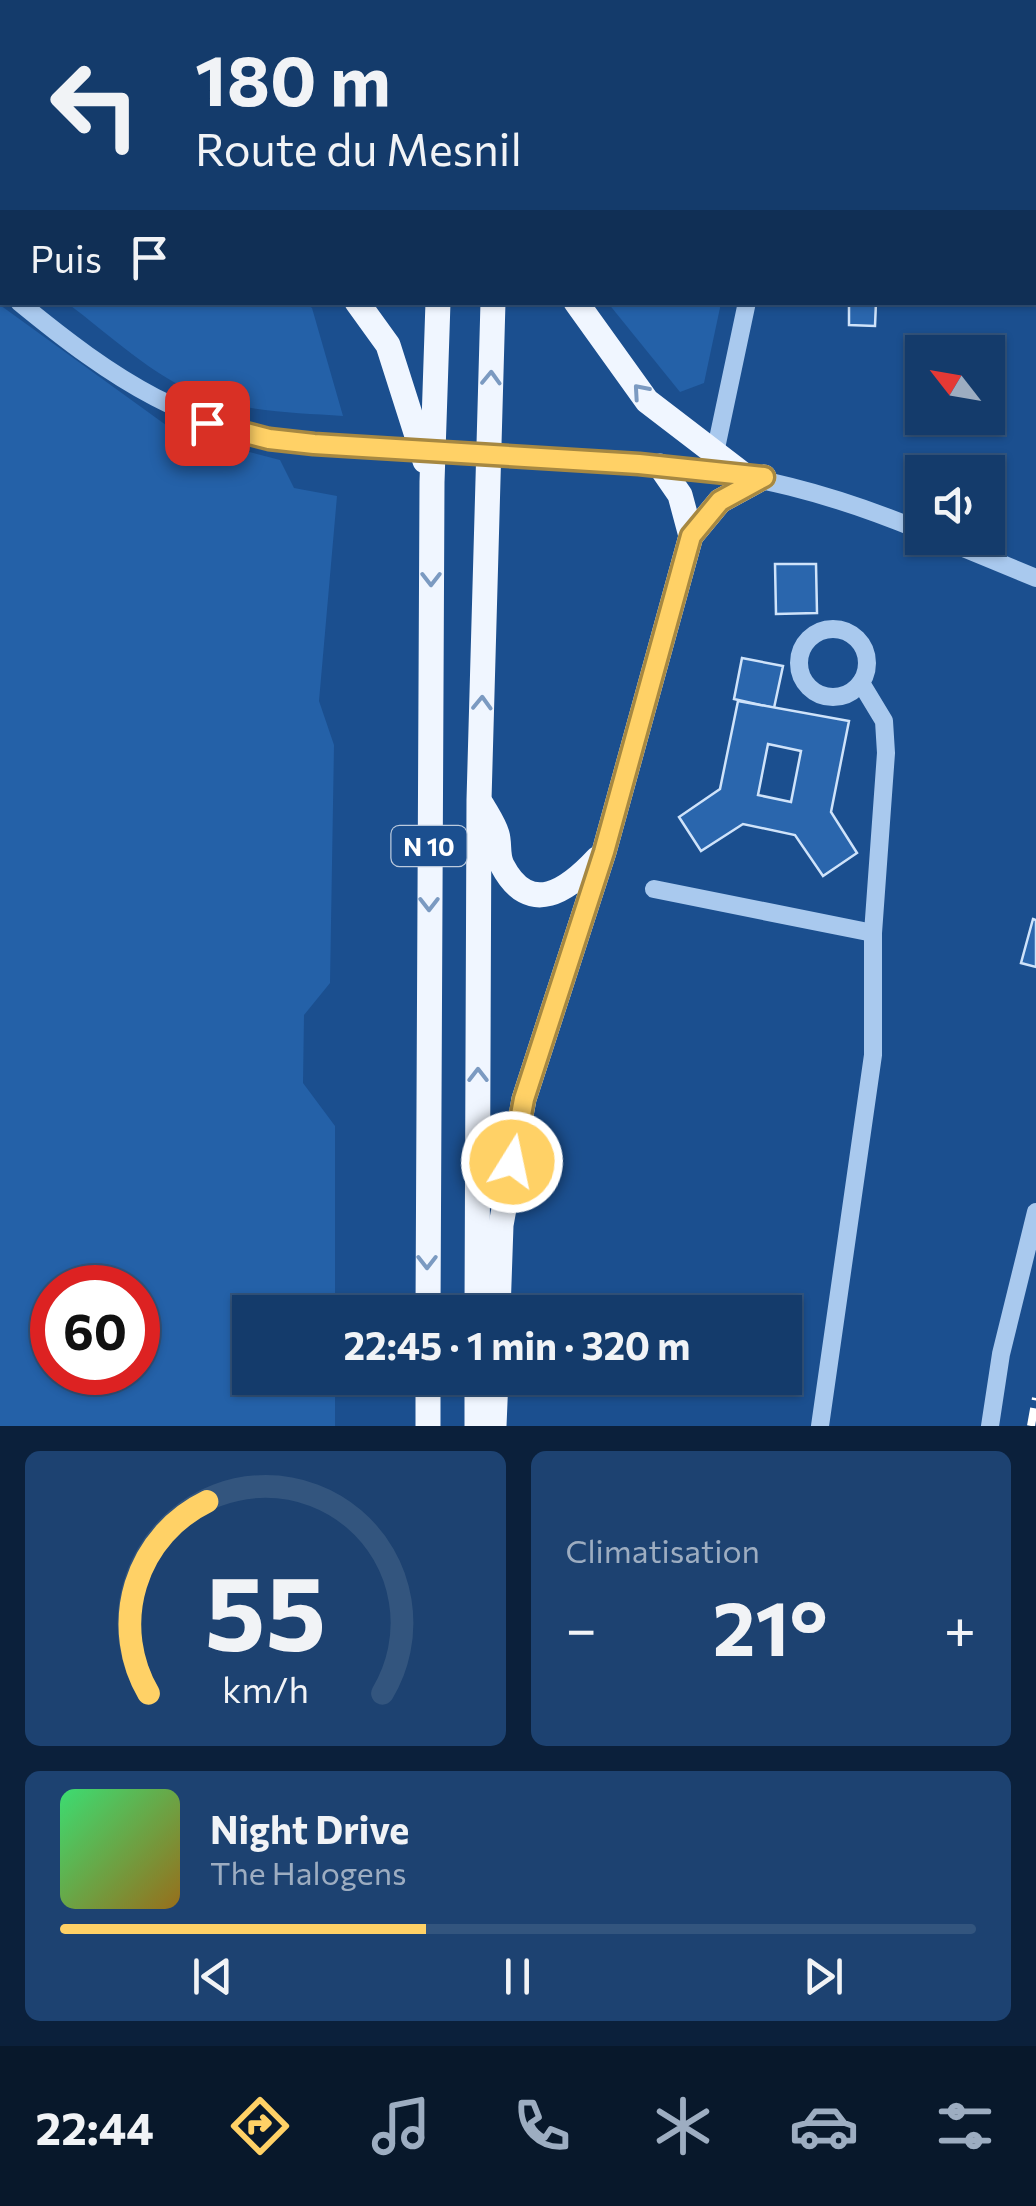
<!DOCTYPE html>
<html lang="fr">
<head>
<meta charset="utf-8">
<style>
  :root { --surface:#143b6b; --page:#1d4271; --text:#f1f3f6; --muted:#9dadc1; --line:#33557e; --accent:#ffd166 }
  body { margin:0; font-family:Commissioner,sans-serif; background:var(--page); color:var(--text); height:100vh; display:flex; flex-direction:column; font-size:38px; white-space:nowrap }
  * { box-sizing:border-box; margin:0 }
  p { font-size:32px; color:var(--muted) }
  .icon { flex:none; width:55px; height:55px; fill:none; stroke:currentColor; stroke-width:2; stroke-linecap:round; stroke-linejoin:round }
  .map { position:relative; height:1426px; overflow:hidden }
  .side { display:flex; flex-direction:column; gap:25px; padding:25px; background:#0b203b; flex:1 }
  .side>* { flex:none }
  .guide { position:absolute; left:0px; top:0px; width:1038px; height:305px; box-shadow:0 2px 8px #0004,0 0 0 2px var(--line); background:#143b6b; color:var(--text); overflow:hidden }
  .needle { width:65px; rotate:301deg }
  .fabs { position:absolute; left:905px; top:335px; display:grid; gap:20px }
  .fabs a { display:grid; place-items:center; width:100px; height:100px; border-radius:0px; background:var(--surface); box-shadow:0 2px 8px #0004,0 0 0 2px var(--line); font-size:50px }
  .speed { position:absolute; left:30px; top:1265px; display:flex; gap:20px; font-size:50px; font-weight:700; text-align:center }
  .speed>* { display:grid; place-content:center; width:130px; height:130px; border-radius:50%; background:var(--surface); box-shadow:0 2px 8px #0004,0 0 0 2px var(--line); line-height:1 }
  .speed .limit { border:15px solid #d22; background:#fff; color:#111 }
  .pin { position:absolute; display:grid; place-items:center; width:85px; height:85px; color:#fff; margin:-42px; border-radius:20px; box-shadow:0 5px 15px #0006 }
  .me { position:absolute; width:110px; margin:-55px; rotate:10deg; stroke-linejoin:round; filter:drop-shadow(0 0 8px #0008) }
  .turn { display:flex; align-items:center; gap:35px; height:210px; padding:0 30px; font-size:45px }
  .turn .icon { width:130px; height:130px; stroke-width:2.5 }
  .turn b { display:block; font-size:70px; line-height:85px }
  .then { display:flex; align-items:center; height:95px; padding:0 30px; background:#0003; gap:20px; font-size:38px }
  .big { font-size:75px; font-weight:700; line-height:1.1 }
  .side .widget { flex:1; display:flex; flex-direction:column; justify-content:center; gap:15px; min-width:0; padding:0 35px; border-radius:15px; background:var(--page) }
  .side .dial { align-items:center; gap:0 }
  .dial svg { height:260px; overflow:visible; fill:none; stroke:var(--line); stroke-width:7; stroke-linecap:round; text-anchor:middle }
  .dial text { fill:var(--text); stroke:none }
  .song { display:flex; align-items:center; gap:30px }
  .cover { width:120px; height:120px; border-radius:15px; background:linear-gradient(135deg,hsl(140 70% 55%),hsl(40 70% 35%)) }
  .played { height:10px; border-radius:5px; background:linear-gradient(90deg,var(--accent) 40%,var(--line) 40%) }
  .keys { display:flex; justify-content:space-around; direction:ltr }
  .heat { display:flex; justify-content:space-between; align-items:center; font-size:55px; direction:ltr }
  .side .tiles { flex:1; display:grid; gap:25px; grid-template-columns:1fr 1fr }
  .widget:last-child { grid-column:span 2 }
  .trip { position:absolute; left:232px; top:1295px; width:570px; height:100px; border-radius:0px; background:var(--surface); box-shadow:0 2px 8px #0004,0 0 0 2px var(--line); font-weight:700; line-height:100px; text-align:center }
  .tab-bar { display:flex; height:160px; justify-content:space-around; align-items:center; background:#08182b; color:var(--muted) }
  .tab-bar .icon { width:70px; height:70px }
  .tab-bar .active { color:var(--accent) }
  .tab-bar b { font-size:45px; color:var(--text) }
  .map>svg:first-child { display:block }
</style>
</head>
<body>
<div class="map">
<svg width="1036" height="1426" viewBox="0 0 1036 1426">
  <rect width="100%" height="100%" fill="#1b4f8f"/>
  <g fill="#2461a8" fill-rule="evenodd">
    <path d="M0,0H398L2,2V27Z"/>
    <path d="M67,303H306L312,308L343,416C297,413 246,412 203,396C153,377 109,334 67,303Z"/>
    <path d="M608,303H721L704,383L680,392Z"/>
    <path d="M0,305L177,433L280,460L294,488L337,496L319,701L334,745L330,983L304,1015L303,1083L335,1126V1312H250V1378H335V1426H0ZM52,1288H138V1372H52Z"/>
  </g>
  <g fill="#2a66ad" stroke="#cfe3fa" stroke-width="2.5" fill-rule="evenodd">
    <path d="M849,302H876L875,326L849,325Z"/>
    <path d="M775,564H816L817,613L776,614Z"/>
    <path d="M742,658L783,666L774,708L734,699Z"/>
    <path d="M738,701L849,721L831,812L857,853L823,876L795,835L743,824L701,851L679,817L720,789ZM768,744L801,751L791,802L758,795Z"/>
    <path d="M1033,919L1036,920V967L1021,963Z"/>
  </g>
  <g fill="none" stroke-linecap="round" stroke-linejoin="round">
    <g stroke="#a9c9ee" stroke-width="18">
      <path d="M803,2L804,0"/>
      <path d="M0,287L2,289"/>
      <path d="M19,302C114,380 189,431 314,444"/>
      <path d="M715,453L747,302"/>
      <path d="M653,465C753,473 830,493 922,531"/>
      <path d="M939,538L1036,578"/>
      <circle cx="833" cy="663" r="34"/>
      <path d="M654,889L873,933"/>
      <path d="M820,1426L873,1055V933L886,753L884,721L861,683"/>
      <path d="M990,1426L1001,1354L1036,1212"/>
    </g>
    <g stroke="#f0f6ff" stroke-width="25">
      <path d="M514,0L515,2"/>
      <path d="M449,2L450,0"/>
      <path d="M0,68L2,70"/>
      <path d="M357,302L388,345L425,461"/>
      <path d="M576,302L647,401L741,473"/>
      <path d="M660,466L680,495L691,536"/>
      <path d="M482,805C487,814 494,824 497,834C500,844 497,855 502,865C530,919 569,889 597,859"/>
      <path d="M428,1312L432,482L438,302"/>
      <path d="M477,1312L479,800L493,302"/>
      <path d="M498,1312L501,1225L524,1099L604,852L691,536L720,501L764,477"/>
      <path d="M428,1378V1426"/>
      <path d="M477,1426V1378"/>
      <path d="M494,1426L496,1378"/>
    </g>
    <path stroke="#fff" stroke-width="8" stroke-dasharray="18 8" stroke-linecap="butt" d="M1031,1426L1036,1398"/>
    <path stroke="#a9c9ee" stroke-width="18" d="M314,444L639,464"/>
  </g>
  <defs><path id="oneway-chevron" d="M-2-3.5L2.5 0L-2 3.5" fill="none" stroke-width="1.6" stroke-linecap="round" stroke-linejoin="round" transform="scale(2.5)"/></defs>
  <g stroke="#7b9ac1">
    <use href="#oneway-chevron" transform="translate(491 378) rotate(-88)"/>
    <use href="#oneway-chevron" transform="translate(640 391) rotate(-131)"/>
    <use href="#oneway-chevron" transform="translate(431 579) rotate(90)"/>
    <use href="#oneway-chevron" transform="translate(482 703) rotate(-88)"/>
    <use href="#oneway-chevron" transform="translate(429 904) rotate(90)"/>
    <use href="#oneway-chevron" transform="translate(478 1075) rotate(-90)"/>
    <use href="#oneway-chevron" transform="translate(427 1262) rotate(90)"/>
  </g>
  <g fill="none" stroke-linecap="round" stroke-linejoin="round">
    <defs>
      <path id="route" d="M207,423L269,439L314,444L639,464L764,477L720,501L691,536L604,852L524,1099L512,1162"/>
    </defs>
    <use href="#route" stroke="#a68842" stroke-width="25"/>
    <use href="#route" stroke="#ffd166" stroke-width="18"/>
  </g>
  <g text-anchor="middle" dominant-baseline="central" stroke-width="10" stroke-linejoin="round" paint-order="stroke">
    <rect fill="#1b4f8f" stroke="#bbcadd" stroke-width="2.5" x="391.5" y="826" width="75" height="40" rx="8"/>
    <g font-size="25" font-weight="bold" fill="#fff">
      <text x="429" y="846">N 10</text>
    </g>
  </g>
</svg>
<div class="fabs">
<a><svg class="needle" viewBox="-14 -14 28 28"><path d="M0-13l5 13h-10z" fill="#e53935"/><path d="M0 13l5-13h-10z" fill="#9dadc1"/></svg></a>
<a><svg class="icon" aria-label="sound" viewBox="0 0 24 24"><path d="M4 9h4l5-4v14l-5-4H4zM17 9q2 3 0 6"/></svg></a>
</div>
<div class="speed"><div class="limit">60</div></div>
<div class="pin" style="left:207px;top:423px;background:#d93025"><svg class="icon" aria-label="arrive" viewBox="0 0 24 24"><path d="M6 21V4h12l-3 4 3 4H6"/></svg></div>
<svg class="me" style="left:512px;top:1162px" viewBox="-20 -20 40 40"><circle r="17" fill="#ffd166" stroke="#fff" stroke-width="3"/><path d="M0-11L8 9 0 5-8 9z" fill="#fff"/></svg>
<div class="trip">22:45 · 1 min · 320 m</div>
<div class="guide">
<div class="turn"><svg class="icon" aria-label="left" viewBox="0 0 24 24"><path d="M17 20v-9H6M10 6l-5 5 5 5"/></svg><div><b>180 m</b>Route du Mesnil</div></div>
<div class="then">Puis<svg class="icon" aria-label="arrive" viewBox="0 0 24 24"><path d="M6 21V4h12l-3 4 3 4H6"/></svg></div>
</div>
</div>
<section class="side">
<div class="tiles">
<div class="widget dial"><svg viewBox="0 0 100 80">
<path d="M14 69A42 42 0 1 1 86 69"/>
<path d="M14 69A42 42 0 0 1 32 10" stroke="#ffd166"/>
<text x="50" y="56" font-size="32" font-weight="700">55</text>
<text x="50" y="72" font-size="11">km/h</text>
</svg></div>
<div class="widget"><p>Climatisation</p>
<div class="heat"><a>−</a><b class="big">21°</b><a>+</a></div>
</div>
<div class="widget">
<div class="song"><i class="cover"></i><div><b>Night Drive</b><p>The Halogens</p></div></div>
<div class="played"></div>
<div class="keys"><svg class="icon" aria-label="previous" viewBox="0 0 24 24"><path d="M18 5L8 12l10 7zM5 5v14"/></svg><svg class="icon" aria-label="pause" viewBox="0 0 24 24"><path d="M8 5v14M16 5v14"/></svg><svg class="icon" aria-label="next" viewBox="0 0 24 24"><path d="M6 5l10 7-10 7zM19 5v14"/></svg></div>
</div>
</div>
</section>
<nav class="tab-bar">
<b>22:44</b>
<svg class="icon active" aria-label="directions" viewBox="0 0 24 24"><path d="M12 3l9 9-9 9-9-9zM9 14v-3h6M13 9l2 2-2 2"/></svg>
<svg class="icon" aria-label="music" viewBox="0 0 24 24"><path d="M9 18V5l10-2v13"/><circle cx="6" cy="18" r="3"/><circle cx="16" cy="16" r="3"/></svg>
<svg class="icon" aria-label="phone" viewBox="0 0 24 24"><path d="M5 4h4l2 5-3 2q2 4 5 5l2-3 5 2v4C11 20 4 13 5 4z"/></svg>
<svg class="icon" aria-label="climate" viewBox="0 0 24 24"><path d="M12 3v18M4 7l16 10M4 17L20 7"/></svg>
<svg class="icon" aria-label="car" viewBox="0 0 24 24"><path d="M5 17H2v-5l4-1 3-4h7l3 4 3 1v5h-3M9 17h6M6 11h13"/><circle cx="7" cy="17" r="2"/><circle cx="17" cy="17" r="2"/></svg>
<svg class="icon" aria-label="filters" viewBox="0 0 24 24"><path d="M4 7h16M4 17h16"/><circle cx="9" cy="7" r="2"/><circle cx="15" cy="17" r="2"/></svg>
</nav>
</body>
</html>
